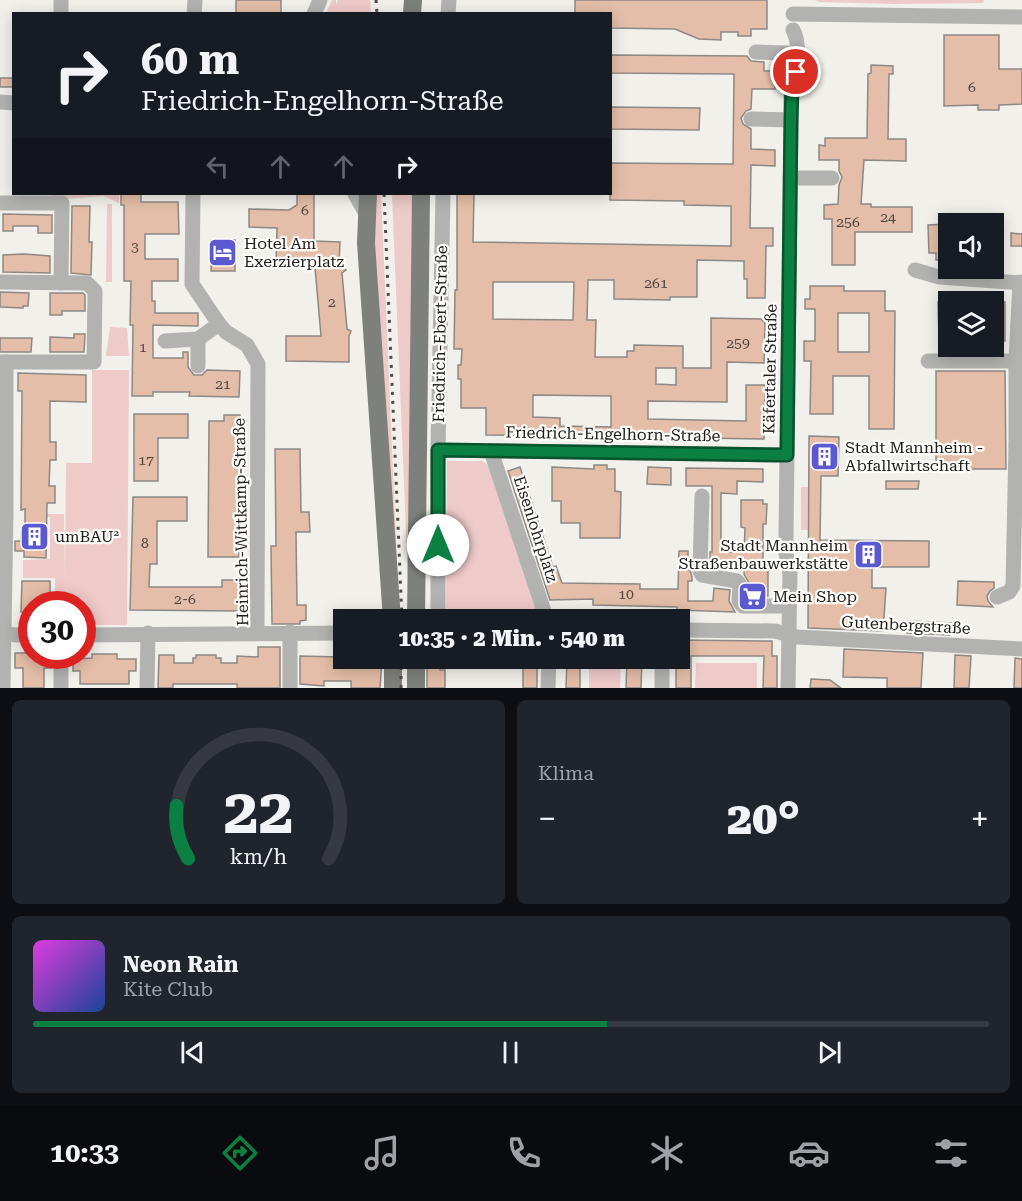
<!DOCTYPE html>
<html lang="de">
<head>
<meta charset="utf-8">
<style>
  :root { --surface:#171b24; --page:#20242c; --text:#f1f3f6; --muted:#9ea1a6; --line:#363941; --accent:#0b8043 }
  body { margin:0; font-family:"Roboto Serif",serif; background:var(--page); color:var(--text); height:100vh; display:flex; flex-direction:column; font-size:22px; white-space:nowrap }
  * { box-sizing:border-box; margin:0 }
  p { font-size:20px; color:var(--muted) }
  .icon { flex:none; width:33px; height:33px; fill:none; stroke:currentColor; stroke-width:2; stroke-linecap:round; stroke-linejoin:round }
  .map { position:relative; height:688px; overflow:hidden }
  .sheet { display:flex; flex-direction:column; gap:12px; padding:12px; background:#0d0f14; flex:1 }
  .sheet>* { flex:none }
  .banner { position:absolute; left:12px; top:12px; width:600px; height:183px; border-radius:0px; box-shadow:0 3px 15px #0003; background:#171b24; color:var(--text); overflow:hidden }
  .fabs { position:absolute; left:938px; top:213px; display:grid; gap:12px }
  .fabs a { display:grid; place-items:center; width:66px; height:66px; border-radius:0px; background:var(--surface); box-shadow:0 3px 15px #0003; font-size:30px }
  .speed { position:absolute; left:18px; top:591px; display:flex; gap:12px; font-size:30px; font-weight:700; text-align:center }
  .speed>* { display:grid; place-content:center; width:78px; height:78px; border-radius:50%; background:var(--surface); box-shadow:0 3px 15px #0003; line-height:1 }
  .speed .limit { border:9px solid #d22; background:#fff; color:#111 }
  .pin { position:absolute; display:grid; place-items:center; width:51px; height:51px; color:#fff; margin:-26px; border:3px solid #fff; border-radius:50%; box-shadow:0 2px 6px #0007 }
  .me { position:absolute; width:66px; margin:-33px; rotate:0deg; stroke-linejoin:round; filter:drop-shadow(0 0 4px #0008) }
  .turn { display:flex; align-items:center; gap:21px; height:126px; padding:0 30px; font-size:27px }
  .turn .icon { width:78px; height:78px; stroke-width:2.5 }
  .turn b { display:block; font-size:42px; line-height:51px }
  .lanes { display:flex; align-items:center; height:57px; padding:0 30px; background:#0003; justify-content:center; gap:30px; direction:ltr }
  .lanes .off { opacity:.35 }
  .big { font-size:45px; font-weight:800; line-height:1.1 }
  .sheet .card { flex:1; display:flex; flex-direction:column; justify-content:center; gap:9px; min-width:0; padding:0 21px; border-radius:9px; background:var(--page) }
  .sheet .dial { align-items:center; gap:0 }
  .dial svg { height:156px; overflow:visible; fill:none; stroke:var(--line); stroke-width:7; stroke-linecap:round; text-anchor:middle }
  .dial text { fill:var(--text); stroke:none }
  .song { display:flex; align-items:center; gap:18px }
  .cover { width:72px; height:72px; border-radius:9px; background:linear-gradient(135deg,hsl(300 70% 55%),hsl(220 70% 35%)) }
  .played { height:6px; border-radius:3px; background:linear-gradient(90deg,var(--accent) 60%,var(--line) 60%) }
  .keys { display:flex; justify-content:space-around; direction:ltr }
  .heat { display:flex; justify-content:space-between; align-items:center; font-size:33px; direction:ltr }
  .sheet .tiles { flex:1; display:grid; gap:12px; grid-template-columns:1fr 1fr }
  .card:last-child { grid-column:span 2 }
  .trip { position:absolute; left:333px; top:609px; width:357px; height:60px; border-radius:0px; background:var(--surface); box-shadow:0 3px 15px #0003; font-weight:800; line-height:60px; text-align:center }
  .tabs { display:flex; height:96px; justify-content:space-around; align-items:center; background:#090b0e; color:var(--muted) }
  .tabs .icon { width:42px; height:42px }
  .tabs .selected { color:var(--accent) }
  .tabs b { font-size:27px; color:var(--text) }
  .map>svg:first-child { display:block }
</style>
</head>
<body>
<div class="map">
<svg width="1022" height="688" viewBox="0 0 1022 688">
  <rect width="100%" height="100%" fill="#f2f0ea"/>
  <g fill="#eecac9">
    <path d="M332,0H336V5L338,0H370L371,13H326Z"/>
    <path d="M815,0H984L983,3L896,4L819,2Z"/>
    <path d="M52,194H119V203L104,196L52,200Z"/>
    <path d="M377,194H381L399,611L372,225Z"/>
    <path d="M392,194H415L409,603Z"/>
    <path d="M107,204H112V282H106Z"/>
    <path d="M110,327L127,328L129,356H106Z"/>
    <path d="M92,370H129L127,625H83L82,604H55V578H23V560L50,559V517H25V514H64L65,577L66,463H92Z"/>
    <path d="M447,461H482L496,471L541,611L446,610Z"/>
    <rect x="801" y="487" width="8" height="43"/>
    <path d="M589,659H621L620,688H589Z"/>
    <path d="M696,663H757V688H695Z"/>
  </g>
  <g fill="#e4bea8" stroke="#8d8885" stroke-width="1.5" fill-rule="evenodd">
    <rect x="236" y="0" width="45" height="14"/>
    <path d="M575,0H767V29H751V36H738V32H721V40L699,39L675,29L610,28V14H575Z"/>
    <path d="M944,35H999V69H1022V104L999,105V110H978V105L944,106Z"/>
    <path d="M610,55L747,56L751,61L764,62V71H775V89H752L751,109L746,111L741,118L743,124L751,129V149L775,150V166L751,165L750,228H773V246H766L765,298H747V279H744V261L697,260V297H670V300L614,299V280H588L587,320H596L595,357H627V351H634V345L683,346V368H711V318L761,319L765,323L764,363L727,362V402L648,401V419L746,421V385H765L764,439L486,435V408H461V379H458V365H461L462,349H454L455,290H457V194H474L473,242L731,246V206L684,205V201L610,200V163L733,164L734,74L610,73ZM493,282H574L573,320L493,319ZM656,368H676V385L656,384ZM533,395L611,396V427L560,426V418L533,417Z"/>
    <path d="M871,65L893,66V74H889L888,139H906V161L864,160L861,204H871V207H912V232H855V265H832V219H824V205L838,204L839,185L842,177L839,171V160H819V145L825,146V138H867L868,74L871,73Z"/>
    <rect x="0" y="78" width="14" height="9"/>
    <path d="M610,107L700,108L699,130L610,129Z"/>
    <path d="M121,194H141V202H178L179,234H145V259H178V281H152V301H155V313H198V326L153,325V358H183V352H188V367L194,375H202L207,370L240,371L239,397L189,396L190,392H153V396H132L133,325H130L131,281H124V205H121Z"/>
    <path d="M297,194H314V241L340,242L339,265L346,270L342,273L347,329L351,331L349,336V362L286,361V336H321L315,267L276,266L277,228L249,227V209L289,210L297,205Z"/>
    <path d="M72,206H90L89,242H92L91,275L71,273Z"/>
    <path d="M3,214L52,215V233H38V226H13V231H3Z"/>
    <path d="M948,224L947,260H936V253H929L928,225Z"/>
    <path d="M1011,233L1022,234V246H1011Z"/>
    <path d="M212,240H235V271H211Z"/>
    <path d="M24,254L50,256V273L3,272V255Z"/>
    <path d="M810,286H844V291H885V311H895L894,429H869V376H833V414H810L811,361H804V341H815V309H805V299H810ZM838,313H869V352H838Z"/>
    <path d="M0,292L29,293L28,306H23V308L0,307Z"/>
    <path d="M50,293H83L85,295V311H62V315H50Z"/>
    <path d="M938,302H948V341H939Z"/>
    <rect x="993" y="302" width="12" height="39"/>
    <path d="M74,334H85L84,352H50V337L74,338Z"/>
    <path d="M0,338H32L31,352H0Z"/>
    <path d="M936,371H1005L1006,469H936Z"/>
    <path d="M18,373L86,375V402L50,401V442H56V460H50L49,486H55V503H47L46,558L24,557V551H15V541H21V532H25V509L21,510L22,391H18Z"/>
    <path d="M134,414H188V438H158V481H134Z"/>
    <path d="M224,415H240L239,557H208L209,421H224Z"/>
    <path d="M809,436L839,437L838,476H821L820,540L929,541V567H872V588H886L883,631L808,628Z"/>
    <path d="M275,449H300L301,512H309L310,532H296L297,605H306V620L300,621V624H272L271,546H276Z"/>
    <path d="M594,465H607V469H615V491L621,492L620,538H580V523H561V501H552V467L594,469Z"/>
    <path d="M520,467L553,567L556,566L562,583L640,584V589H678L679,551H688V570H690L692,577V581H688V601H713L714,588L730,590L729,601L735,612L677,610V607L593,605V599L550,600L508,471Z"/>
    <path d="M648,467L671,468V485L647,484Z"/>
    <path d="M686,468L763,469V482L737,481V494L721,493V552H744L745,528L741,527V500H763V504H767L766,524H763V565H768V596H749L750,585L744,574V565H710V552H712V486H686Z"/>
    <path d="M886,481H919L918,489H886Z"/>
    <path d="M133,497H187V521H157V564H150L149,587H222V580H239V611L130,610Z"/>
    <path d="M22,581H50V604H32V612H21Z"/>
    <path d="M958,581L994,582V588L990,591L987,596L988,601L993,607L957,605Z"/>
    <path d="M908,621L951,623L950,635L907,633Z"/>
    <path d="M680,640L772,641V656H777V688H763L764,656H691V688H676V662H680Z"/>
    <path d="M258,647H280V688H237V684H173V688H158L159,655H174V663H193V658H196V655H216V658H221V663H237V656L258,657Z"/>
    <path d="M844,649L923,653L921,688H887V678L843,677Z"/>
    <path d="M15,653H32V656H51V668H44V688H23V668H15Z"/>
    <path d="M92,654H117V659H136V671H129V684H80V671H73V659L92,658Z"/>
    <path d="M955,655L971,656L969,688H954Z"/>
    <path d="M300,656L382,658L380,688H351V681H324V686L300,684Z"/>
    <path d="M427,658H440V670H445V688H427Z"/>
    <path d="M567,658H580V688H566Z"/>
    <path d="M627,658H642L641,688H626Z"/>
    <path d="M1015,658L1022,659V688H1014Z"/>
    <rect x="523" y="662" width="14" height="26"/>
    <path d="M811,679L830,680L841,688H810Z"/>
  </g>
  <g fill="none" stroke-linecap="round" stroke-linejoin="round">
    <g stroke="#b2b3b0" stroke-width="15">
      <path d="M61,14V0"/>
      <path d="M194,14L195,0"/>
      <path d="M314,14L320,0"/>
      <path d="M448,14L449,0"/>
      <path d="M793,14L1022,17"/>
      <path d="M756,52L787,53"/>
      <path d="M0,102L14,103"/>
      <path d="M751,119L791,120"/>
      <path d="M790,178H832"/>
      <path d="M193,194L192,284L219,324L226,332L247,345L258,364L257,633"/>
      <path d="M355,194L366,214"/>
      <path d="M0,203H62L61,283"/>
      <path d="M915,270L939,277L1022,283"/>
      <path d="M0,282L87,283L95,291L94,362H0"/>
      <path d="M165,341L198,339L219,324"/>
      <path d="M928,361H1016V445"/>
      <path d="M1016,361L1020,282"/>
      <path d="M198,366V339"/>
      <path d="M438,450L787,455"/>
      <path d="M491,451L547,620"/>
      <path d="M702,496L700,571L702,575L737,581L740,585L739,601L743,606H789"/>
      <path d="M997,597L1009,592L1013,586L1016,445H1022"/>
      <path d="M438,620V450L443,194"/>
      <path d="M680,630L775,631L797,637L1022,649"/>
      <path d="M0,632L15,635H32"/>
      <path d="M82,635L344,633"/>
      <path d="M3,688L6,512V362"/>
      <path d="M61,688V656"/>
      <path d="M147,688L148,633"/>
      <path d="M290,688V632"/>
      <path d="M548,688L549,658"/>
      <path d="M662,688V658"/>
      <path d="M788,688L790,573L786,554V535L791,120C791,109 790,97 792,86C795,68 802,47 793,30"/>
    </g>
    <g stroke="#7e807b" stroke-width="18">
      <path d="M412,14L413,0"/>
      <path d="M368,194L366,243L392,620"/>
      <path d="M416,620L421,194"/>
      <path d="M393,688V658"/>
      <path d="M416,688V658"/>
    </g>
    <g stroke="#4e4d4a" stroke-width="3" stroke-dasharray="3 6" stroke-linecap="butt">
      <path d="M376,0L377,14"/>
      <path d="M384,194L402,620"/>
      <path d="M401,688V658"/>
    </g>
  </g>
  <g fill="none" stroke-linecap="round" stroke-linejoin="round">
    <defs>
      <path id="route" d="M438,545V450L787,455L791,120L792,87L796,72"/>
    </defs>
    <use href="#route" stroke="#07532c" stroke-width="15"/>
    <use href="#route" stroke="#0b8043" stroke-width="10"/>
  </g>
  <defs>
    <symbol id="hotel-square" viewBox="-11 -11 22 22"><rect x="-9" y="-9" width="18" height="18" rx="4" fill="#5a59d0" stroke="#fffdfa"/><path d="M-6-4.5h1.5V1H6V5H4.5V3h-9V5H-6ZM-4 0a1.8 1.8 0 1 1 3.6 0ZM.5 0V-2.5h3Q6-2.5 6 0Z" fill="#fff"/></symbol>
    <symbol id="building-square" viewBox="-11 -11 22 22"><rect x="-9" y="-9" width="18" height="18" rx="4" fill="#5a59d0" stroke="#fffdfa"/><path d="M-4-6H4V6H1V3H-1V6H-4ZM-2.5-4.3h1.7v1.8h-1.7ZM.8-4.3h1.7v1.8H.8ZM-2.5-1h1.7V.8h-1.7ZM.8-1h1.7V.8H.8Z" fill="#fff"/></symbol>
    <symbol id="supermarket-square" viewBox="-11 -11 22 22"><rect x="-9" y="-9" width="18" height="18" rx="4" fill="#5a59d0" stroke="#fffdfa"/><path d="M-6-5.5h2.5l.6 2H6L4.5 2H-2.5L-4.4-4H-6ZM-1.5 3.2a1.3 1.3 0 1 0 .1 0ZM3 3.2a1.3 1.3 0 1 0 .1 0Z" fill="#fff"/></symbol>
  </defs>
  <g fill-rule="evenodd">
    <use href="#hotel-square" x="206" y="236" width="33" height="33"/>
    <use href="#building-square" x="808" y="440" width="33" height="33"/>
    <use href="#building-square" x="18" y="520" width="33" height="33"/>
    <use href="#building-square" x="852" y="538" width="33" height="33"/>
    <use href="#supermarket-square" x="736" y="580" width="33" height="33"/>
  </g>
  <g text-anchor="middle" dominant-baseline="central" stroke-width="4.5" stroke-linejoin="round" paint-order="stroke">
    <g font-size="14" fill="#50453e">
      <text x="972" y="87">6</text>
      <text x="305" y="210">6</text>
      <text x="888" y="217">24</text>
      <text x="848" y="222">256</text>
      <text x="135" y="247">3</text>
      <text x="656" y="283">261</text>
      <text x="332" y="302">2</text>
      <text x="738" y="343">259</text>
      <text x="143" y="347">1</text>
      <text x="223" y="384">21</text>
      <text x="146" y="460">17</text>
      <text x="145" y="543">8</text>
      <text x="626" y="594">10</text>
      <text x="185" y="599">2-6</text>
    </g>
    <g font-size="16" fill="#1e1d1b" stroke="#fffdfa" text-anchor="start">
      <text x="244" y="243">Hotel Am<tspan x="244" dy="18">Exerzierplatz</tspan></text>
      <text x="845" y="447">Stadt Mannheim -<tspan x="845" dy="18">Abfallwirtschaft</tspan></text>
      <text x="55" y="536">umBAU²</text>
      <text x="848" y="545" text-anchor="end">Stadt Mannheim<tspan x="848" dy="18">Straßenbauwerkstätte</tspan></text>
      <text x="773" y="596">Mein Shop</text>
    </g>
    <g font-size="16" fill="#1e1d1b" stroke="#fffdfa">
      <text transform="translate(440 334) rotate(-89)">Friedrich-Ebert-Straße</text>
      <text transform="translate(770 369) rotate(-89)">Käfertaler Straße</text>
      <text transform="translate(613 434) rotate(1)">Friedrich-Engelhorn-Straße</text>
      <text transform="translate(241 522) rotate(-91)">Heinrich-Wittkamp-Straße</text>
      <text transform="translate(536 529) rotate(72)">Eisenlohrplatz</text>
      <text transform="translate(906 625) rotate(3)">Gutenbergstraße</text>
    </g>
  </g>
</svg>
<div class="fabs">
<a><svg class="icon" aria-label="sound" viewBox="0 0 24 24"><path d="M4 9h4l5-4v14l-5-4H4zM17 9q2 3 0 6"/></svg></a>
<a><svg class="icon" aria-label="layers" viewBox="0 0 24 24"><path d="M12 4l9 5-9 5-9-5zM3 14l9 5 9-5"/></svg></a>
</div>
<div class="speed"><div class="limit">30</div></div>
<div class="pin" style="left:796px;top:72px;background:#d93025"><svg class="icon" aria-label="arrive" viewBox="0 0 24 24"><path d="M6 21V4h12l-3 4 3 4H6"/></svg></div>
<svg class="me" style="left:438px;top:545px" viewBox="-20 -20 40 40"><circle r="19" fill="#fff"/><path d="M0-13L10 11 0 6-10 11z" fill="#0b8043"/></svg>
<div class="trip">10:35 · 2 Min. · 540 m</div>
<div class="banner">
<div class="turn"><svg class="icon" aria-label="right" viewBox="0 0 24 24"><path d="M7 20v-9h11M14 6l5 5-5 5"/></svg><div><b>60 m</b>Friedrich-Engelhorn-Straße</div></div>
<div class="lanes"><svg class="icon off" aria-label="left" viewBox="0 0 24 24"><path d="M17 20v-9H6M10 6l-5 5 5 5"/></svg><svg class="icon off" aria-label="ahead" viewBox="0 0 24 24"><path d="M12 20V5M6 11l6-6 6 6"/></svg><svg class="icon off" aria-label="ahead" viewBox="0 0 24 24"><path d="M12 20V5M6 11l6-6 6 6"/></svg><svg class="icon" aria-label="right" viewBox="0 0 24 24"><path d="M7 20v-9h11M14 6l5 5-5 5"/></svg></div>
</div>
</div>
<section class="sheet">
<div class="tiles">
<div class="card dial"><svg viewBox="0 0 100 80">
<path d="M14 69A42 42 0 1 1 86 69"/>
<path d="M14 69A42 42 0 0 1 8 42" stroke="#0b8043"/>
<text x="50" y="56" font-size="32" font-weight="700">22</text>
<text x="50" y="72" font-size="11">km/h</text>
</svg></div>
<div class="card"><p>Klima</p>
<div class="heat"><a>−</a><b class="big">20°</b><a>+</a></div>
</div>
<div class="card">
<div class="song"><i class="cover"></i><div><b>Neon Rain</b><p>Kite Club</p></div></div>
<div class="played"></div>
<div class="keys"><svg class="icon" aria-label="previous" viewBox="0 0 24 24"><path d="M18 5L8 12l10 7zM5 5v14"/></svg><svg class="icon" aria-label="pause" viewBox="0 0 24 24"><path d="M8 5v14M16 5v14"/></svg><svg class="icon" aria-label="next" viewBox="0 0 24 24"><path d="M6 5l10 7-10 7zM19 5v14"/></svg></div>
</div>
</div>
</section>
<nav class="tabs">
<b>10:33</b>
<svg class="icon selected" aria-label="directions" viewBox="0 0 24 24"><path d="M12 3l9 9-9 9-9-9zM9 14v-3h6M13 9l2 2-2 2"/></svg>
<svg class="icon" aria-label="music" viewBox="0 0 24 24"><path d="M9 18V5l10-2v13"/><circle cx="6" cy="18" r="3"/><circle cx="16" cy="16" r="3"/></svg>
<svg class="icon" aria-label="phone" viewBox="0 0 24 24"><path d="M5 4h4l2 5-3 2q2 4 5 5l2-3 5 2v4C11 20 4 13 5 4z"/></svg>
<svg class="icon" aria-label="climate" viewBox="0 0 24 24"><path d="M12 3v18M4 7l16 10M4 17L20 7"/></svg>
<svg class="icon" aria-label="car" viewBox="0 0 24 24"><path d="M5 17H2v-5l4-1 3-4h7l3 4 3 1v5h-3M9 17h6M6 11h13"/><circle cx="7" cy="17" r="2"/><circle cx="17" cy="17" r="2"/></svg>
<svg class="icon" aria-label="filters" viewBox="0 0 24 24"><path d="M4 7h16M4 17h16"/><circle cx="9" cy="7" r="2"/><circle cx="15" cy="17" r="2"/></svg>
</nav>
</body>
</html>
